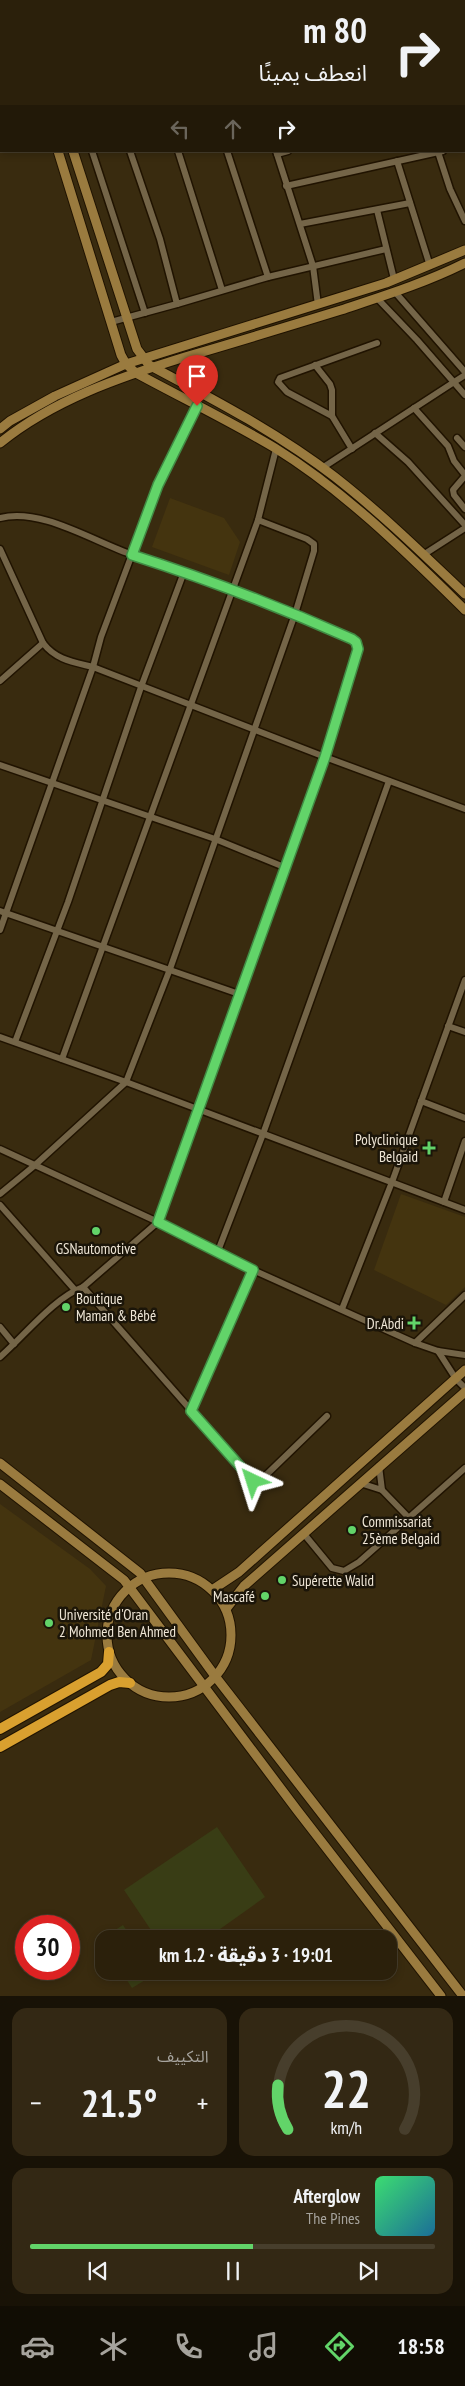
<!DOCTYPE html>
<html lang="ar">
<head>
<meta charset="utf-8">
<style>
  :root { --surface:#2b200b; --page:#332814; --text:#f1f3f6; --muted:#a6a39d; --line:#473e2c; --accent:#62d469 }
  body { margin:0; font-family:"PT Sans Narrow","Noto Sans Arabic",sans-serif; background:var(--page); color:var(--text); direction:rtl; height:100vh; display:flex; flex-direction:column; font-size:19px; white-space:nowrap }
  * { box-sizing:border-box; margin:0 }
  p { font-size:16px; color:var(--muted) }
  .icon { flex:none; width:28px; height:28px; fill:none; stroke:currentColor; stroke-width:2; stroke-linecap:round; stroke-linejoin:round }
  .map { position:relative; height:1996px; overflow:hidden; direction:ltr }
  .panel { display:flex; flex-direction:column; gap:12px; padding:12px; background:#181206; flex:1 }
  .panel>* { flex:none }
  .hud { position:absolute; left:0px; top:0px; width:465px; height:152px; box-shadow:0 2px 8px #0003,0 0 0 1px var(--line); direction:rtl; background:#2b200b; color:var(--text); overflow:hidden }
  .speed { position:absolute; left:15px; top:1915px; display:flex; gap:10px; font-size:25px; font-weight:700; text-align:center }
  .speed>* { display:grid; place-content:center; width:65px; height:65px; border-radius:50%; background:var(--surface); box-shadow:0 2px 8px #0003,0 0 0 1px var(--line); line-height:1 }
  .speed .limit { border:8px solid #d22; background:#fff; color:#111 }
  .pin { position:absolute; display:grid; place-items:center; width:42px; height:42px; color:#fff; margin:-51px -21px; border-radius:50% 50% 50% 0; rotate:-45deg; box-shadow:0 0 5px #0007 }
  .pin .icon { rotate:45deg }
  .me { position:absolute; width:55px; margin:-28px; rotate:319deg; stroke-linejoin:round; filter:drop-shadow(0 0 4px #0008) }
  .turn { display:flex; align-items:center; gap:18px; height:105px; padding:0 15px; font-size:22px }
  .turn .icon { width:65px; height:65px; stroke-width:2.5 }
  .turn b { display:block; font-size:35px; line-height:42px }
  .lanes { display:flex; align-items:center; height:48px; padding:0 15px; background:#0003; justify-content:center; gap:25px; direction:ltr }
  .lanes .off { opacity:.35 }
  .big { font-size:38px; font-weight:800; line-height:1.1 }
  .panel .card { flex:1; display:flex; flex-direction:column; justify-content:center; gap:8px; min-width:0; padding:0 18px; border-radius:15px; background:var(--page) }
  .panel .dial { align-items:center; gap:0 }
  .dial svg { height:130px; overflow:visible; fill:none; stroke:var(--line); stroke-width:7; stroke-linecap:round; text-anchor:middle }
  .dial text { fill:var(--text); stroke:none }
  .song { display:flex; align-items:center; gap:15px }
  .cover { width:60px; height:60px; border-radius:8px; background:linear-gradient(135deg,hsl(140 70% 55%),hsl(200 70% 35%)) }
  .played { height:5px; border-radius:2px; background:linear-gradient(90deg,var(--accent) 55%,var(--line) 55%) }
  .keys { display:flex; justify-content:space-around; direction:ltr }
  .heat { display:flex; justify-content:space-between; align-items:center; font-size:28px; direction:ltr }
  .panel .tiles { flex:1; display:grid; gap:12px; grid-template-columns:1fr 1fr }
  .card:last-child { grid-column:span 2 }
  .trip { position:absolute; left:95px; top:1930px; width:302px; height:50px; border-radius:15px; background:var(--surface); box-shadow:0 2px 8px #0003,0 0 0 1px var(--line); font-weight:800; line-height:50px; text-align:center; direction:rtl }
  .dock { display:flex; height:80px; justify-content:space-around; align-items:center; background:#110d04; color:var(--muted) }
  .dock .icon { width:35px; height:35px }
  .dock .on { color:var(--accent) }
  .dock b { font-size:22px; color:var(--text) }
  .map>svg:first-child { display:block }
</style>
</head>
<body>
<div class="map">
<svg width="465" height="1996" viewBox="0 0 465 1996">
  <rect width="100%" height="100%" fill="#392b0f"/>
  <g fill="#44340f">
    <path d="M170,498L224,518L240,542L229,575L152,547Z"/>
    <path d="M401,1194L465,1217V1287L446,1305L374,1270Z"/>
    <path d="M0,1504L90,1569L106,1586L91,1660L0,1712Z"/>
  </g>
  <g fill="#393d15">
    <path d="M217,1827L265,1897L206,1939H157L124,1890Z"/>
    <path d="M123,1925L132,1939H104V1944L101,1939Z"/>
    <path d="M121,1971H153L155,1974L132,1988Z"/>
  </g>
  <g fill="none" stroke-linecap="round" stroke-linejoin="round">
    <defs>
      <g id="minor">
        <path d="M43,0V1"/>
        <path d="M81,0L82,1"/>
        <path d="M130,0L131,1"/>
        <path d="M180,0V1"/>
        <path d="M232,0V1"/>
        <path d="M362,0V1"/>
        <path d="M449,0L450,1"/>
        <path d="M267,1L273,0"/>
        <path d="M464,12L465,13"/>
        <path d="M464,55H465"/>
        <path d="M464,99L465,98"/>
        <path d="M464,131L465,135"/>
        <path d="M464,146H465"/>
        <path d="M92,151L145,313"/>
        <path d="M130,151L160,239L177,304L268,277L386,249"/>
        <path d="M178,151L222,290"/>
        <path d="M227,151L268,277"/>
        <path d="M276,151L313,266L318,305"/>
        <path d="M438,152L450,189L465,221"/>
        <path d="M277,154L288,151"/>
        <path d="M397,161L430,266"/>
        <path d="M286,186L443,151"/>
        <path d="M377,210L394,279"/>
        <path d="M300,224L410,203"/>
        <path d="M395,292L465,372"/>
        <path d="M377,298L417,340L465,395"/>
        <path d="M111,322L177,304"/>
        <path d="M315,365L330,384L332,390V416L352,449"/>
        <path d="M414,408L448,446L454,461L465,475"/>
        <path d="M332,416L287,392L278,382L280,378L377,343"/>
        <path d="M375,433L408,462L465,525"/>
        <path d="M457,438L465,447"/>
        <path d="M322,468L465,375"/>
        <path d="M465,476L453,490L454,495L465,509"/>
        <path d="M0,518C41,507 94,542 133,555C207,581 280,607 352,639L356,643L358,649L325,757L158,1222L83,1287C54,1298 24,1336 0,1357"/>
        <path d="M0,549L43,643C56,660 73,662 93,667L325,757L465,809"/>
        <path d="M423,555L465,528"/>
        <path d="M0,681L43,643"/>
        <path d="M0,765L215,839L284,867"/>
        <path d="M0,911L239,994"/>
        <path d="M0,930L93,667L101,637L158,485L197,406"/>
        <path d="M448,1026L465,1032"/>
        <path d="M0,1037L126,1082L465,1210"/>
        <path d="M15,1042L68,902L141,687L184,572"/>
        <path d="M62,1059L258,520L276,449"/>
        <path d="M421,1101L465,1118"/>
        <path d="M0,1149L158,1222L253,1270L415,1343L438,1351L465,1355"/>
        <path d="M0,1194L34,1166L126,1082L170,969L295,614L314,551V544L307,539L258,520"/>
        <path d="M444,1202L465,1141"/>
        <path d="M0,1205L75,1290"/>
        <path d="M218,1251L263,1134L389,781"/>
        <path d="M83,1287L253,1481H258L263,1478L327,1416"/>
        <path d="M342,1309L392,1182L465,980"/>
        <path d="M0,1327L14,1344"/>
        <path d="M415,1343L465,1295"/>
        <path d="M438,1351L456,1379L465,1388"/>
        <path d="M191,1411L253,1270"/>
        <path d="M360,1483L382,1490L379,1466"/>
        <path d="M382,1490L409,1518"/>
        <path d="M304,1534L332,1568L344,1571L359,1562L465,1468"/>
      </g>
      <g id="secondary">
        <path d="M10,0V1"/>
        <path d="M24,0L25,1"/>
        <path d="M58,151L121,355L126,364L136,373C182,398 230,421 275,448C346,492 406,552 465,610"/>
        <path d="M73,151L137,349L149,365C213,399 278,433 335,477C381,513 423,554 465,594"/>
        <path d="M0,429L10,421L55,396L126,364L386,283L465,250"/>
        <path d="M0,443C53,400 120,377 185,357C237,342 289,326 341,310C383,296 425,283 465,263"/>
        <path d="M0,1463L140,1573L215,1676L463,1996"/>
        <path d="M0,1484L124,1580L297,1810L441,1996"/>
        <circle cx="169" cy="1635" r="62"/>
        <path d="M212,1590L239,1572L465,1370"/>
        <path d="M226,1609L244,1586L465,1392"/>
      </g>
      <g id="trunk">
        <path d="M0,1729L101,1672L108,1664L109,1652"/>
        <path d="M0,1747L110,1685L119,1682L130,1683"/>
      </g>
    </defs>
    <use href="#minor" stroke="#201300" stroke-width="9"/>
    <use href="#secondary" stroke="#201300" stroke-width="11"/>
    <use href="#trunk" stroke="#201300" stroke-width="12"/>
    <use href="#minor" stroke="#746548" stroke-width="6"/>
    <use href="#secondary" stroke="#9a7b3f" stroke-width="9"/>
    <use href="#trunk" stroke="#d9a02f" stroke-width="10"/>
  </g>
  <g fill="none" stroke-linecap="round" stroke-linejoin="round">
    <defs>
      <path id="route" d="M197,406L158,485L132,555C207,579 280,607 352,639L356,642L358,649L325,757L158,1222L253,1270L191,1411L253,1481"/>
    </defs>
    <use href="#route" stroke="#408a44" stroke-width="12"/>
    <use href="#route" stroke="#62d469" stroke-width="9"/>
  </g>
  <g fill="#62d469" stroke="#1b1509" stroke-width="2">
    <path d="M426.5 1140.5h5v5h5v5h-5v5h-5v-5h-5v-5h5z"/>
    <circle cx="96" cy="1231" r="5"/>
    <circle cx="66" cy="1307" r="5"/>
    <path d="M411.5 1315.5h5v5h5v5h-5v5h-5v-5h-5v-5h5z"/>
    <circle cx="352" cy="1530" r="5"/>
    <circle cx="282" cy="1580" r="5"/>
    <circle cx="265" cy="1596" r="5"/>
    <circle cx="49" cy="1623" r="5"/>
  </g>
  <g text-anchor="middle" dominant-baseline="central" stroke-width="5" stroke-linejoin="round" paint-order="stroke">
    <g font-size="15" fill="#efe6d6" stroke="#1b1509" text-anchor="start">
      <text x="418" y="1139" text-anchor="end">Polyclinique<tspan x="418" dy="17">Belgaid</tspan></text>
      <text x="96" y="1248" text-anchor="middle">GSNautomotive</text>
      <text x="76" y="1298">Boutique<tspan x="76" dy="17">Maman &amp; Bébé</tspan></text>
      <text x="404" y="1323" text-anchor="end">Dr.Abdi</text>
      <text x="362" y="1521">Commissariat<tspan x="362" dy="17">25ème Belgaid</tspan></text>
      <text x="292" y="1580">Supérette Walid</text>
      <text x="255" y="1596" text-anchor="end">Mascafé</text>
      <text x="59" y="1614">Université d'Oran<tspan x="59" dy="17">2 Mohmed Ben Ahmed</tspan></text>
    </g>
  </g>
</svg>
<div class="speed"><div class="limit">30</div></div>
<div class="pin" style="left:197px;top:406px;background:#d93025"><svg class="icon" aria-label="arrive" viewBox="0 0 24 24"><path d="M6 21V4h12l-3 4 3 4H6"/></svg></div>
<svg class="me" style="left:253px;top:1481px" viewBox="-20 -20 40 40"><path d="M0-17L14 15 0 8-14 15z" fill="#62d469" stroke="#fff" stroke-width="4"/></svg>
<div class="trip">19:01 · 3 دقيقة · 1.2 km</div>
<div class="hud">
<div class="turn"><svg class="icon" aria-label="right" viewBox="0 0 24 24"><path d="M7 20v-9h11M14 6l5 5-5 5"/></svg><div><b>80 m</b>انعطف يمينًا</div></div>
<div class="lanes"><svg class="icon off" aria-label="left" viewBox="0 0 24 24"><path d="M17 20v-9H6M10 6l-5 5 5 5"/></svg><svg class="icon off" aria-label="ahead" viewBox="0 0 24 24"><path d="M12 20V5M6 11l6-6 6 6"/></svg><svg class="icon" aria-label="right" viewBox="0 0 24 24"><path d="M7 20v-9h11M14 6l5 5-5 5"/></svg></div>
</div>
</div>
<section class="panel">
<div class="tiles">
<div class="card dial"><svg viewBox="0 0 100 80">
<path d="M14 69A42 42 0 1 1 86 69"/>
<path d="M14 69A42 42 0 0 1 8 42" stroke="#62d469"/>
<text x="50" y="56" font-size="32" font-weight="700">22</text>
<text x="50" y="72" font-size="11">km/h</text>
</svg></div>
<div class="card"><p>التكييف</p>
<div class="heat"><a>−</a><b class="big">21.5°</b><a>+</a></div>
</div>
<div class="card">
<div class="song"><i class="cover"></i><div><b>Afterglow</b><p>The Pines</p></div></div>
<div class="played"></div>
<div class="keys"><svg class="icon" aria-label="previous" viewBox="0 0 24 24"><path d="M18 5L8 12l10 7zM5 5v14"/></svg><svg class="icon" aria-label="pause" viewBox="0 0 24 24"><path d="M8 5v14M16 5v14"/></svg><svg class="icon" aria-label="next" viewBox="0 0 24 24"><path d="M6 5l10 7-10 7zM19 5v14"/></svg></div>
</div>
</div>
</section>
<nav class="dock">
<b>18:58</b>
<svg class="icon on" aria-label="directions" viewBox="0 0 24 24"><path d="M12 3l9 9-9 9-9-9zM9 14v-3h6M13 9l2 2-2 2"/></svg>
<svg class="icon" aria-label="music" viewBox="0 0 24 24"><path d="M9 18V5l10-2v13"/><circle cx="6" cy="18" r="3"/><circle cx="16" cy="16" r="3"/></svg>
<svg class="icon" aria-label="phone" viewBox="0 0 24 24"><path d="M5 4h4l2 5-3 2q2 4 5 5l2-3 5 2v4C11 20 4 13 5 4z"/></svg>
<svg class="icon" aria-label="climate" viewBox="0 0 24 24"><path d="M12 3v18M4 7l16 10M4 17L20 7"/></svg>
<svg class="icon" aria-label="car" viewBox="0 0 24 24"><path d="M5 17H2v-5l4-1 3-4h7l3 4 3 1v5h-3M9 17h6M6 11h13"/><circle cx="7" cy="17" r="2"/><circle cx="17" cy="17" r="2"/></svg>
</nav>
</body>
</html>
